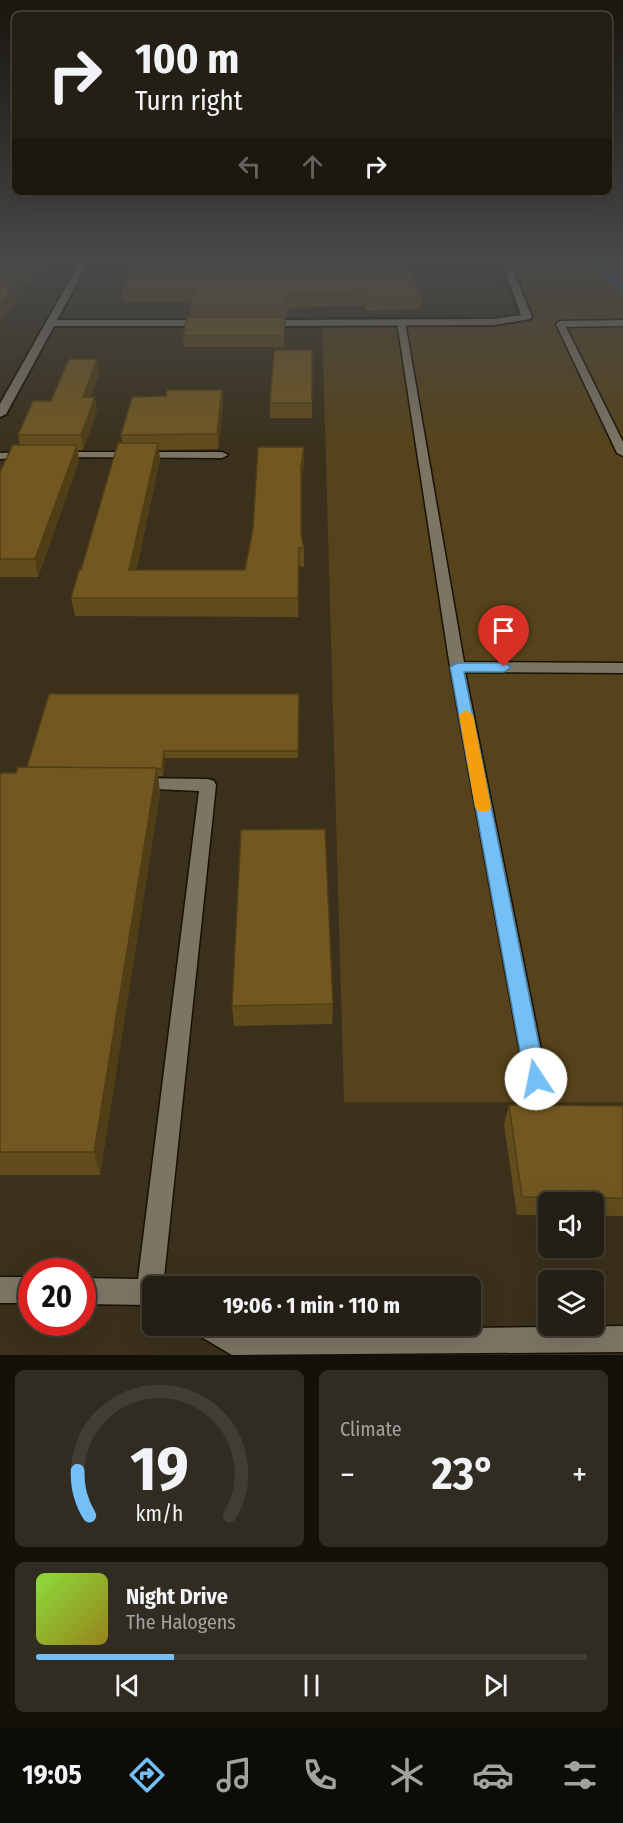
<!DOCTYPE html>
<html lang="en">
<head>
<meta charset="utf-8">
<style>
  :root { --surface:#241f14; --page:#302c22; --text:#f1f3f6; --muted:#a3a2a0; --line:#413d34; --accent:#74c0f6 }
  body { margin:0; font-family:"Fira Sans Condensed",sans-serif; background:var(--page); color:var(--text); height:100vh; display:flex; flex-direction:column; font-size:22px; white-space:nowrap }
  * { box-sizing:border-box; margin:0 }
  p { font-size:20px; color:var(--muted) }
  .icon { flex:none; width:33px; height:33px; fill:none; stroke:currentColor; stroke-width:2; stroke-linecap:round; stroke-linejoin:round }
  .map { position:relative; height:1355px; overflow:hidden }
  .sheet { display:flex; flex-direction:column; gap:15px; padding:15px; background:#14110b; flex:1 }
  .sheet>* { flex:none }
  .hud { position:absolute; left:12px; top:12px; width:600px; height:183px; border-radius:9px; box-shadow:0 6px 24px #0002,0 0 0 2px var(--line); background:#241f14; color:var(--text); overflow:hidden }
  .controls { position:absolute; left:538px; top:1192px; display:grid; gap:12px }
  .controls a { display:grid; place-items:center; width:66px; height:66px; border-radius:9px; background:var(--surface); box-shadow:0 6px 24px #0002,0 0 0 2px var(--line); font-size:30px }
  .speed { position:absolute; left:18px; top:1258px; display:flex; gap:12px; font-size:30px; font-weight:700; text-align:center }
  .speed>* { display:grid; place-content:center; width:78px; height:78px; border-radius:50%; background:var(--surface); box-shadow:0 6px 24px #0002,0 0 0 2px var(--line); line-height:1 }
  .speed .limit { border:9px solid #d22; background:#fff; color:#111 }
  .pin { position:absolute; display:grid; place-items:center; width:51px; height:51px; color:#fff; margin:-62px -26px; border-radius:50% 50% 50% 0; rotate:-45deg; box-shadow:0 0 6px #0007 }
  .pin .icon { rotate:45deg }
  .me { position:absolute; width:66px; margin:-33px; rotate:349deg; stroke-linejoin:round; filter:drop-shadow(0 0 4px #0008) }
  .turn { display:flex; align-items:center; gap:21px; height:126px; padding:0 24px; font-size:27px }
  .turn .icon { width:78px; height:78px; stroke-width:2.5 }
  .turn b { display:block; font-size:42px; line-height:51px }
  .lanes { display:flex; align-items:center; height:57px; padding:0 24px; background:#0003; justify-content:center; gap:30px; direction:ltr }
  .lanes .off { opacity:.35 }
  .big { font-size:45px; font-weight:700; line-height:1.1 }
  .sheet .card { flex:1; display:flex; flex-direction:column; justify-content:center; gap:9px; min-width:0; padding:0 21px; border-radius:9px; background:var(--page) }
  .sheet .dial { align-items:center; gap:0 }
  .dial svg { height:156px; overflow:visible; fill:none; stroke:var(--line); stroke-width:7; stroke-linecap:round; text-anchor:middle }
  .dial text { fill:var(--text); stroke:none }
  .song { display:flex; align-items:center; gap:18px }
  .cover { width:72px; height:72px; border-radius:9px; background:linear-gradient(135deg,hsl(90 70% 55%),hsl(50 70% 35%)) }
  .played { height:6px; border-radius:3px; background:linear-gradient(90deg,var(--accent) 25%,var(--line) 25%) }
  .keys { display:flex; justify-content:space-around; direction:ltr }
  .heat { display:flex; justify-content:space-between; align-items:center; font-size:33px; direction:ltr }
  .sheet .tiles { flex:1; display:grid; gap:15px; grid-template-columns:1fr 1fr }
  .card:last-child { grid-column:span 2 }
  .trip { position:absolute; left:142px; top:1276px; width:339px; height:60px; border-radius:9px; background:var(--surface); box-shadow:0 6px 24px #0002,0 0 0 2px var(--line); font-weight:700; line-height:60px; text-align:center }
  .tab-bar { display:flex; height:96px; justify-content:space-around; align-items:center; background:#0e0c08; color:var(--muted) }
  .tab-bar .icon { width:42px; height:42px }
  .tab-bar .active { color:var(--accent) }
  .tab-bar b { font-size:27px; color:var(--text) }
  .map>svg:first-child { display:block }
</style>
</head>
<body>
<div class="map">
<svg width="623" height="1355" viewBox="0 0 623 1355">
  <rect width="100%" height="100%" fill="#30291b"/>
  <path fill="#3a301b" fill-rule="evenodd" d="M0,262H491L517,314L322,316L345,1102H623V1355H0ZM549,1203H594V1248H549ZM32,1272H82V1323H32ZM549,1281H594V1326H549ZM153,1287H471V1326H153Z"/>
  <path fill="#56431b" d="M506,262H623V1102H344L322,322H494L527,317Z"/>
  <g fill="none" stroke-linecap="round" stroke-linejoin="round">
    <path stroke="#1e6895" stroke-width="5" d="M594,262L623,288"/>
    <defs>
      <g id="service">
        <path d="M401,319L405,322L464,662L623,663V673L465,672L547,1079L544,1086L536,1089L528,1086L525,1079L450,667L397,322Z"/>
        <path d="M623,320V326L566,327L623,442V456L617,453L556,324L560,321Z"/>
        <path d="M27,452L33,455L31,457L0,459V453Z"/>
        <path d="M60,452H222L228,455L222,458L56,457L54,455Z"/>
        <path d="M138,778L208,779L214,781L216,785L163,1287H153V1307L148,1305L82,1304V1278L138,1279L199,791L132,788L130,784L132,780Z"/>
        <rect x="0" y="1277" width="32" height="26"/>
        <path d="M194,1326H232L241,1331L623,1326V1352L232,1355L198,1335Z"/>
      </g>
      <g id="minor">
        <path d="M80,262H88L57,320H207L212,323L207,326H54L6,414L0,417V404Z"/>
        <path d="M502,262H510L532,317L530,319L494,325L263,326L258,323L263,320L494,319L521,315Z"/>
      </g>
    </defs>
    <use href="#service" stroke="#181105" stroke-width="3"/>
    <use href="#minor" stroke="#181105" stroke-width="4"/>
    <use href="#service" fill="#7d7564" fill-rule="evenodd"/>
    <use href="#minor" fill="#7d7564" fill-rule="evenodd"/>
  </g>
  <g fill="#624c1c">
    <path d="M0,262H49L32,285H27L0,323Z"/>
    <path d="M194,263L422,296L421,309L366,311L364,305L287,308L286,317H285L284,347H184L183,336L191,317V302L123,301L122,289Z"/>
    <path d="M312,350V418H270V403Z"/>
    <path d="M99,373L91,397L97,411L83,450H78L79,461L38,577H0V472L20,445L18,435L51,401Z"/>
    <path d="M222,390L223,405L218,449L159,450L160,460L136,570H245L304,464L301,483V536L304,548V567L299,566L298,617L75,616L71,598L81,570L122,443L121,435L166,396Z"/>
    <path d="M299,694L298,758H165L163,776H158L160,793L100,1175H0V773H16L27,767Z"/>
    <path d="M333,1004L332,1024L234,1026L232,1006Z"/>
    <path d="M509,1105L623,1106V1216H594V1203H549V1215H517L504,1124Z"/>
  </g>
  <g fill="#503e16">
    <path d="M38,262H49L32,285L30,272Z"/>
    <path d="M25,272L27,285L0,323V305Z"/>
    <path d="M285,317V328L284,347V336Z"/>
    <path d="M97,359L99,373L85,412L83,397Z"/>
    <path d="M222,390L223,405L218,449L217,434Z"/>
    <path d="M95,397L97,411L83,450L81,435Z"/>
    <path d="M158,443L160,460L131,589L129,570Z"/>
    <path d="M77,445L79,461L38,577L35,559Z"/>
    <path d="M304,447V464L301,483V554V466Z"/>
    <path d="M164,751L165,758L163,776L162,769Z"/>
    <path d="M157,768L160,793L100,1175L94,1152Z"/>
  </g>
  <g fill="#725820" stroke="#503e16" stroke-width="1.5">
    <path d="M0,262H38L30,272H25L0,305Z"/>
    <path d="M194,262H404L422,296L366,298L364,292L287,295L286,304H190L194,289H122L133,263H194Z"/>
    <path d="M187,317H285L284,336H183Z"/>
    <path d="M274,350H312V403H270Z"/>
    <path d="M69,359H97L83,397H95L81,435H18L33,401H51Z"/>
    <path d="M167,390H222L217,434L121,435L132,397L166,396Z"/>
    <path d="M118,443H158L129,570H245L253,528L258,447H304L301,466V535L304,548H299L298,598H71L79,570H81Z"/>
    <path d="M13,445H77L35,559H0V472Z"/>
    <path d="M49,694H299L298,751H164L162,769L27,767Z"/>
    <path d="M18,767L157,768L94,1152H0V773H16Z"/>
    <path d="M325,829L333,1004L232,1006L241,830Z"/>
    <path d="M509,1105L623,1106V1198L522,1197Z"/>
  </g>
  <linearGradient id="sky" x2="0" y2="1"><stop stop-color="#1a170f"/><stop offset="0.58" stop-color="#48494a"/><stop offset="1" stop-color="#48494a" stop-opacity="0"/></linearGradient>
  <rect width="623" height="451" fill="url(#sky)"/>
  <path fill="#74c0f6" stroke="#4b7da0" stroke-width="1.5" d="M457,663H504L511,667L504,672H464L546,1079L543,1085L536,1088L528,1085L525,1079L450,667Z"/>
  <path fill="#f59e0b" d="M466,710L473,715L491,807L489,811H478L475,807L459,715Z"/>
</svg>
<div class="controls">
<a><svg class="icon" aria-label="sound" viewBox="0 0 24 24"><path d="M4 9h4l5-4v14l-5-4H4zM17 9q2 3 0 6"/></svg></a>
<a><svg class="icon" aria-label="layers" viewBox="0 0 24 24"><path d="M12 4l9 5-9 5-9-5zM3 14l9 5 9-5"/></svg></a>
</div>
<div class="speed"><div class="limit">20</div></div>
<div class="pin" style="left:504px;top:667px;background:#d93025"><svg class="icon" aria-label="arrive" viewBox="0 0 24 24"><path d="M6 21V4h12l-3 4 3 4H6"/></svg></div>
<svg class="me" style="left:536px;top:1079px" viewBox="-20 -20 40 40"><circle r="19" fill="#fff"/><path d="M0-13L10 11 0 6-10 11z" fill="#74c0f6"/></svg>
<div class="trip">19:06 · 1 min · 110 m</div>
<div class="hud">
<div class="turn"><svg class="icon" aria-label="right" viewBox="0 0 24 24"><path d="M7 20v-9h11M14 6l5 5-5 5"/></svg><div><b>100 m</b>Turn right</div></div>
<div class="lanes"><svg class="icon off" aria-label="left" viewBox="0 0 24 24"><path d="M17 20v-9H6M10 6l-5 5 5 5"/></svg><svg class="icon off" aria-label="ahead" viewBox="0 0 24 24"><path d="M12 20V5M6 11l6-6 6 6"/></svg><svg class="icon" aria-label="right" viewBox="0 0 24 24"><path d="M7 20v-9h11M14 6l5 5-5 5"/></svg></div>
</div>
</div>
<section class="sheet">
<div class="tiles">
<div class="card dial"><svg viewBox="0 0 100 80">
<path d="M14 69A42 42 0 1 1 86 69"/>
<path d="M14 69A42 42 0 0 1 8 46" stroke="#74c0f6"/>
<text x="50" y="56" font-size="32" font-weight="700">19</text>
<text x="50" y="72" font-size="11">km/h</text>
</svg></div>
<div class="card"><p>Climate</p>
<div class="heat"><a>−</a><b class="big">23°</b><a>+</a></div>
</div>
<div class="card">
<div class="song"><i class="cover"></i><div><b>Night Drive</b><p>The Halogens</p></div></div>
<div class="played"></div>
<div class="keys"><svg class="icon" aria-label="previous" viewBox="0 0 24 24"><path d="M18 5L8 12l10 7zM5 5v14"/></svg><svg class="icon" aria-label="pause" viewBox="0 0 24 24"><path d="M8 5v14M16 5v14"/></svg><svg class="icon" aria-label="next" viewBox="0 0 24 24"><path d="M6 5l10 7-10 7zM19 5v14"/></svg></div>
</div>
</div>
</section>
<nav class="tab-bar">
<b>19:05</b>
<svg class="icon active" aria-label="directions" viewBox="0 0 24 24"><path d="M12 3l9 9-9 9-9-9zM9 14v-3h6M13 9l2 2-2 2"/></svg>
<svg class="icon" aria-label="music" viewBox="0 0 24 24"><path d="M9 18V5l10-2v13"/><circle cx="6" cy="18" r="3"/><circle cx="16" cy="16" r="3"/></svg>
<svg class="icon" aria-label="phone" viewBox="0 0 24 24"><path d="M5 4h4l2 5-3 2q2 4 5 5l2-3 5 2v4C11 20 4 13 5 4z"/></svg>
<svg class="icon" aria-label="climate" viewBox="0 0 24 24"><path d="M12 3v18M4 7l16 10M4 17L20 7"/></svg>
<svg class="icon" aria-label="car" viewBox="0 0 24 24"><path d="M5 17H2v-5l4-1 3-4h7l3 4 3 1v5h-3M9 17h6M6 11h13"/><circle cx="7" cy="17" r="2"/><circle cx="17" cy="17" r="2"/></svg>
<svg class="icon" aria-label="filters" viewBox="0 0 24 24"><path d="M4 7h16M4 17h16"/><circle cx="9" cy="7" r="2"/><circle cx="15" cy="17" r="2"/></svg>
</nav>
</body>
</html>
